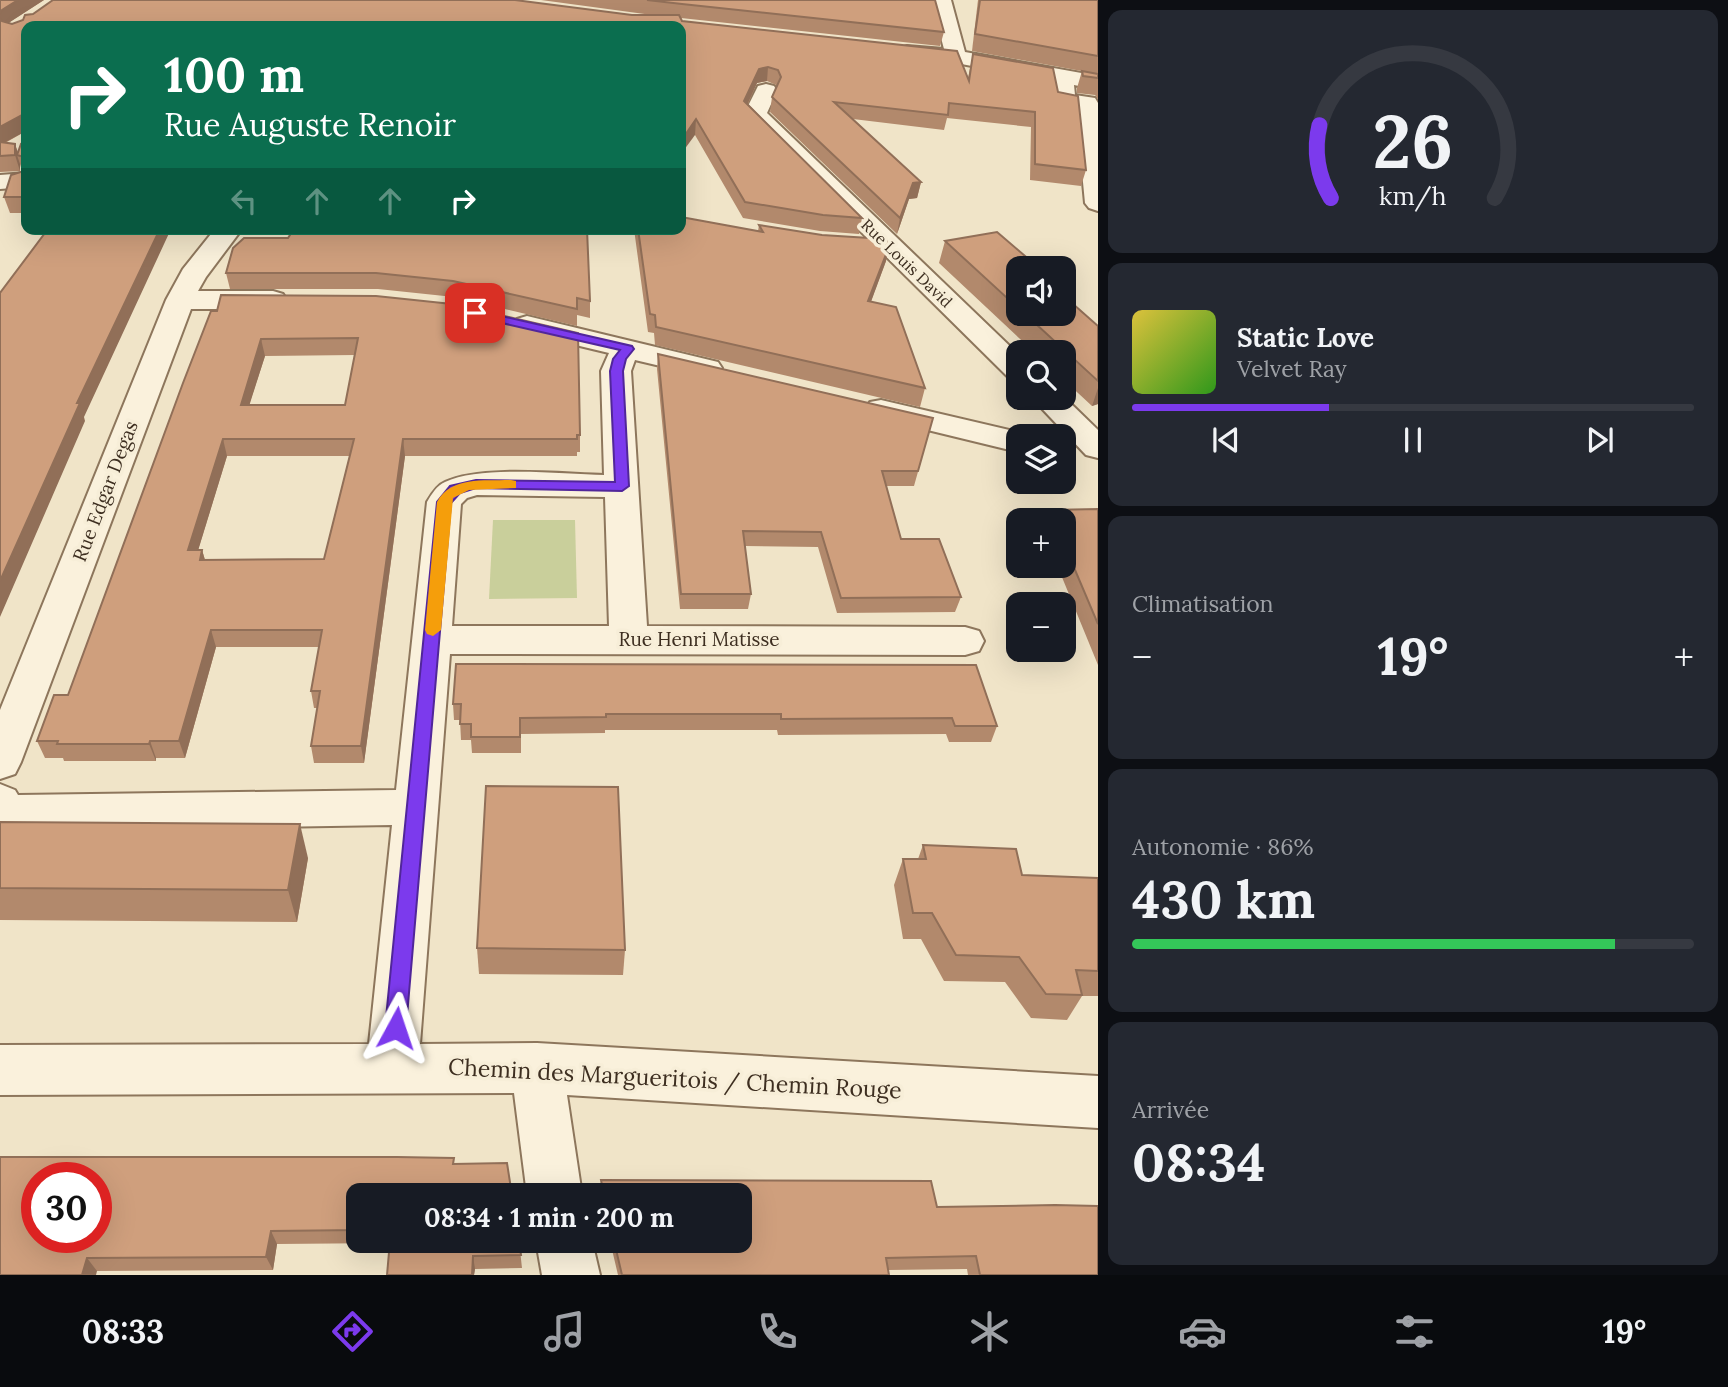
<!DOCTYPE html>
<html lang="fr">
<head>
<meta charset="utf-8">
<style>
  :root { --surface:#171b24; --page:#242831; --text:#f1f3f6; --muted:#9ea1a6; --line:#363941; --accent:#7c3aed }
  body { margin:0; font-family:Lora,serif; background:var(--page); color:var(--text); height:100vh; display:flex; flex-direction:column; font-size:26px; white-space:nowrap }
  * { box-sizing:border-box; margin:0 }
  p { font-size:23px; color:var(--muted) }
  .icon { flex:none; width:38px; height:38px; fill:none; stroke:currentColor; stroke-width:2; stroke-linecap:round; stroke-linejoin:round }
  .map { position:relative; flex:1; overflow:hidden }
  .drawer { display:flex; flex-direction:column; gap:10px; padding:10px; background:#0d0f14; width:630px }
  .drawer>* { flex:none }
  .top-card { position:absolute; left:21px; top:21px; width:665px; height:214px; border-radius:14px; box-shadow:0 7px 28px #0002; background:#0b6e4f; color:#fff; overflow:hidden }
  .tools { position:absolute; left:1006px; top:256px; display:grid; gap:14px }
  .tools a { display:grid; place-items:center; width:70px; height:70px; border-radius:14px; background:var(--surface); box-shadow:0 7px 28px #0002; font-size:35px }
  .speed { position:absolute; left:21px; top:1162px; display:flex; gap:14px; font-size:35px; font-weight:700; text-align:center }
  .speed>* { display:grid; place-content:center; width:91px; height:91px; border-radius:50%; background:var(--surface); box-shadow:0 7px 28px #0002; line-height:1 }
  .speed .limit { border:10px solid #d22; background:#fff; color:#111 }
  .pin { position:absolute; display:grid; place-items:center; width:60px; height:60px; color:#fff; margin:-30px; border-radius:14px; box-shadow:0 4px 10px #0006 }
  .me { position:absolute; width:77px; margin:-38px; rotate:5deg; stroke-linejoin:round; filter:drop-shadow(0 0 5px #0008) }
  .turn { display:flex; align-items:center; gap:24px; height:147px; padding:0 28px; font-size:32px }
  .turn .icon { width:91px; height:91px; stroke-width:2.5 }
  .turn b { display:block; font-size:49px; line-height:60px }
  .lanes { display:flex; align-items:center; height:66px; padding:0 28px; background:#0003; justify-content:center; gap:35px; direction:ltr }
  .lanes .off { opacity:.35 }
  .big { font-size:52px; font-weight:700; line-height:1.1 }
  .drawer .card { flex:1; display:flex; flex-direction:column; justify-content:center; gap:10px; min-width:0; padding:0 24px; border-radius:14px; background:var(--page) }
  .drawer .dial { align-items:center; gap:0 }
  .dial svg { height:182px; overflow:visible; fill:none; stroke:var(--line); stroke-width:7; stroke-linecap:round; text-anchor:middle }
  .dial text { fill:var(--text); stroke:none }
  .song { display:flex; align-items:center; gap:21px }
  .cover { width:84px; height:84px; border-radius:10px; background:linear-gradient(135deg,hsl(50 70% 55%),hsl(110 70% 35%)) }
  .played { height:7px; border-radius:4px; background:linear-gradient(90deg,var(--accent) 35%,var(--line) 35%) }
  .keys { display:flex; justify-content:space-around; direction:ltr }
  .heat { display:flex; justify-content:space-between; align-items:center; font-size:38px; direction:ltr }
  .charge { height:10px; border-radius:5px; background:linear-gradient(90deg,#34c759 86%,var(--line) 0) }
  .trip { position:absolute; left:346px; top:1183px; width:406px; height:70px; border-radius:14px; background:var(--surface); box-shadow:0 7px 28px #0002; font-weight:700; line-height:70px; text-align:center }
  .dock { display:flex; height:112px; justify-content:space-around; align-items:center; background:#090b0e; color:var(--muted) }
  .dock .icon { width:49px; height:49px }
  .dock .selected { color:var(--accent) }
  .dock b { font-size:32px; color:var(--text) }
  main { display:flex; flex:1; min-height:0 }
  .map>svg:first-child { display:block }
</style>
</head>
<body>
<main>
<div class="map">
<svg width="1098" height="1275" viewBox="0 0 1098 1275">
  <rect width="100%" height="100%" fill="#f0e4c8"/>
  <path fill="#c9cf9b" d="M493,520H575L577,598L489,599Z"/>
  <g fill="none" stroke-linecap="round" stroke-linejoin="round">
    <defs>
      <g id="minor">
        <path d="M931,0H951L965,52L1098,76V90L1074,85L1075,95L1095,98L1098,103V211L1089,208L1085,203L1076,109L1056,106L1053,101L1051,81L956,63L900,56L897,52L900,48L907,46L944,49Z"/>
        <path d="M766,84L774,86L777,91L767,113L1018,354V379L1007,376L747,119L744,114L758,86Z"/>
        <path d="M26,173V187L0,189V175Z"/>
        <path d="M215,229H242L206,277L198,291H273L283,294L287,300L283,306L273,309H191L21,762L15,774L0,779V710L166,300L183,269Z"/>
        <path d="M527,316L718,362L722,368L718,374L707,377L635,360L631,371L647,626L965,627L979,631L984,641L979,651L965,655L450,654L420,1044L537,1043L1098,1076V1128L567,1095L582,1195H527L514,1093L0,1095V1045L369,1044L392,825L6,831L0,829V784L15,790L18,795L396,790L427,502C431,495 437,485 445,482C481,465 563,474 604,475L601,371L609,353L517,331L512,325L517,319ZM477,495L605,497L609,626H452L461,504L467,498Z"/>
        <path d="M1031,397H1064L1098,430V458L1086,455Z"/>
        <path d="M881,400L1018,432L1030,436H1018V452L870,416L865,409L870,402Z"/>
        <path d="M536,1241H592L600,1275H542Z"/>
      </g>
    </defs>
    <use href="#minor" stroke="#8d765c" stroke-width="4"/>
    <use href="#minor" fill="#faf1dc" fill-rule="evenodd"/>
  </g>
  <g fill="#b2896c" fill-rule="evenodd">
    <path d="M0,0H44L8,23L12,24L652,15L541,0H935L944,32L940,46L681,18L682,21L968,78L973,54L1058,92L1086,170L1081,186L1030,180L1031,127L947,118L944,130L853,119L921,182L917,198L909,199L897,234L770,112L772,97L777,87L776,85L767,81L757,83L748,104L862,218L859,234L820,231L743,218L695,135L681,26H26V131L5,143L15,144L18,153L26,145V213H10L4,197L24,171H22L20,164V171L0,172Z"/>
    <path d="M978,0H1098V74L972,51Z"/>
    <path d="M1082,71L1098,74V99L1095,95L1077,93V88Z"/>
    <path d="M759,225L886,261L871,301L925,388L920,407L655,345L654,333L648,332L634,229L758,231Z"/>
    <path d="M288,238L590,301V318L577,315V326L454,297L378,289H230L226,273Z"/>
    <path d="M945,241L1018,268V313H1064L1098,326V404L1092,406L1064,380V352H1034L939,263Z"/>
    <path d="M376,296L580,435V452H577V456H405L364,763H314L311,746L317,708H314L311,691L319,647H216L185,758H156V761H64L63,758H45L37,741L68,695L217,311ZM355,355L345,405H249L265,356ZM227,456H350L324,559L205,560L202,550H198Z"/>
    <path d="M658,354L933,418L914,486H886L901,539L961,597L955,612L837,613L818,547L745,546L751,594L748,609H680L657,369Z"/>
    <path d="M1098,509V665L1057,565H1064V520H1046L1050,510Z"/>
    <path d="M976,665L997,726L991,742H949L946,734L778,735L777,730H605V733L521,734V753H472L471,740H461L460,720H454L453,704Z"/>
    <path d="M0,822L308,858L297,922L0,920Z"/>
    <path d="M923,845L1022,875L1098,878V996H1082L1067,1020L1031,1018L1005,982L944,981L921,939H903L894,885L903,859H918Z"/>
    <path d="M477,948L625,950L623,975L479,974Z"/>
    <path d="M601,1180L937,1207L1098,1275H968L967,1269L888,1270L889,1275H618L610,1241H740V1195H600Z"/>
    <path d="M359,1195V1241H519L522,1268L475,1269L474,1275H387L390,1243L277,1244L273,1270L97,1271L0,1275Z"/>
  </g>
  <g fill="#916f58">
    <path d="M18,0H44L7,24L0,22V13L2,10Z"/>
    <path d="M768,67L767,81L757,83L742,116L744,101L759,69Z"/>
    <path d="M26,113V131L0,145V127Z"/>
    <path d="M696,119L695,135L681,154V141Z"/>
    <path d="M15,144L19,156L17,155L20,164V171L15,155Z"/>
    <path d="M921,182L917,198L909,199L897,234L900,218L913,183Z"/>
    <path d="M160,229H171L84,417L85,421L0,617V581L77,403Z"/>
    <path d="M890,244L886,261L865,318L868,301Z"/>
    <path d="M261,339L265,356L244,422L241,405Z"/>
    <path d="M1098,388V404L1092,406Z"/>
    <path d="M223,439L227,456L193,567L188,550Z"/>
    <path d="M403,439L405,456L364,763L361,746Z"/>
    <path d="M202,550L207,567L200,560Z"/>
    <path d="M211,630L216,647L185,758L179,741Z"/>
    <path d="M150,741L156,758V761L149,744Z"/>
    <path d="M300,824L308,858L297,922L288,890Z"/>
    <path d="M271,1231L277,1244L273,1270L266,1257Z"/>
    <path d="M473,1256L475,1269L474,1275H472Z"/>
    <path d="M87,1258L97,1271L96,1275H82Z"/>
  </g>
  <g fill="#cf9f7d" stroke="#916f58" stroke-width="2" fill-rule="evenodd">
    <path d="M0,0H18L2,10L0,13Z"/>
    <path d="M53,0H515L632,15H679L682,21L957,51L969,81L973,54L1053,68L1058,92L1078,96L1086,170L1035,164V112L949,103L948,115L834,102L921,182L913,183L900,218L772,97L781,77L778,70L768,67L759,69L744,101L862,218L823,215L745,202L696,119L681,141V26H281L278,25L277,26H26V113L0,127V19L2,21L12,24L23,20L25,15L33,14Z"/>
    <path d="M647,0H935L944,32L682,4Z"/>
    <path d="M980,0H1098V56L975,34Z"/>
    <path d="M1082,71L1098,74V78L1083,76Z"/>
    <path d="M0,142L15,144V155L0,156Z"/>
    <path d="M21,144L26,145V197H4L11,175L24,171V157L17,155Z"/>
    <path d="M681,217L763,232L759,225L822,235L885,239L890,244L868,301L896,307L925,388L656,327L655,315L650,314L638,229H681Z"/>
    <path d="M48,229H160L77,403H80L0,581V293Z"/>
    <path d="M294,229H587L590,301L577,298V309L453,281L376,273H226L233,248L244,238H288Z"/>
    <path d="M997,232L1039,268H1018V308L945,241Z"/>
    <path d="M221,295L376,296L452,304L578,333L580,435H577V439H403L361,746H311L320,691H311L322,630H211L179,741H150L149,744H57L58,741H37L54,695H68L183,383L211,311H217ZM358,338L345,405H241L261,339ZM223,439H354L324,559L200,560L202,550H188Z"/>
    <path d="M1064,296L1098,326V381L1024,313H1064Z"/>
    <path d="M658,354L933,418L918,471H882L901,539H939L961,597L841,598L821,532L743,531L751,594H681Z"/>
    <path d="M1098,509V624L1064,544V520H1054L1050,510Z"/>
    <path d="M456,664L976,665L997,726H955L952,718L781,719V714H606V717L520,718V737H471V724H460L461,704H453Z"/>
    <path d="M486,786L618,787L625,950L477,948Z"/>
    <path d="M0,822L300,824L288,890L0,888Z"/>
    <path d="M923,845L1016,849L1022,875L1098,878V971L1076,970L1082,995L1046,994L1019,957L956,955L932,913H913L903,859H926Z"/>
    <path d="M0,1157H397L454,1158L453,1164L507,1163L512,1195H359V1230L271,1231L266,1257L87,1258L82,1275H0ZM37,1178H96V1237H37Z"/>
    <path d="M601,1180L931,1181L937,1207L1055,1205L1098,1206V1275H980L976,1256L886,1258L889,1275H622L614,1241H740V1195H604Z"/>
    <path d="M390,1241H519L521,1255L473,1256L472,1275H387Z"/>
  </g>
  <path fill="#7c3aed" stroke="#51269a" stroke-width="2" d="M475,310L632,346L634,349L626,359L623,371L629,486L622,491L476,488L460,493L451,503L406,1028L403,1035L396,1038L388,1035L385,1028L437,502L450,486L476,480L615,482L610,371L613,359L620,350L471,316L469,313Z"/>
  <path fill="#f59e0b" d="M511,480L516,481V488L469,490L453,498L441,630L433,636L427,634L425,630L437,502C451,476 484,481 511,480Z"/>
  <g text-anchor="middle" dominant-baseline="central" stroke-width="7" stroke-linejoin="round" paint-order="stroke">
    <g font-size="16" fill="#3d2e20" stroke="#f7eed8">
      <text transform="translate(907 263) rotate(44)">Rue Louis David</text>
    </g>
    <g font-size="19" fill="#3d2e20" stroke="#f7eed8">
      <text transform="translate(105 491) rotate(-69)">Rue Edgar Degas</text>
      <text x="699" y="639">Rue Henri Matisse</text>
    </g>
    <g font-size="23" fill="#3d2e20" stroke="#f7eed8">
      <text transform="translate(675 1078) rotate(3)">Chemin des Margueritois / Chemin Rouge</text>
    </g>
  </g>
</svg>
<div class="tools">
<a><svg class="icon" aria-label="sound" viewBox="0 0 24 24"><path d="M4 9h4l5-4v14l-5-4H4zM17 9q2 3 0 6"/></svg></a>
<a><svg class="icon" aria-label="search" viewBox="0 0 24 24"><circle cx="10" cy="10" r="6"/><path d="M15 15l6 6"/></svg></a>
<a><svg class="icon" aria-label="layers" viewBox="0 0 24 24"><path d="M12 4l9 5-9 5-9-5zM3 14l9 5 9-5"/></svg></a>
<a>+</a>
<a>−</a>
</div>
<div class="speed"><div class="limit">30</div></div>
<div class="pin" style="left:475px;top:313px;background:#d93025"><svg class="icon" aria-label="arrive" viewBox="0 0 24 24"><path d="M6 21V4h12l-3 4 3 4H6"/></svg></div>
<svg class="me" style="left:396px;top:1028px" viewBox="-20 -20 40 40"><path d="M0-17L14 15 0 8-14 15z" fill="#7c3aed" stroke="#fff" stroke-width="4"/></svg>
<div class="trip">08:34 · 1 min · 200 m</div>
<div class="top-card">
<div class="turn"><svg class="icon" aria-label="right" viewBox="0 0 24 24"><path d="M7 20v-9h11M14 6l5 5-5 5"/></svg><div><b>100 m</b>Rue Auguste Renoir</div></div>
<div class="lanes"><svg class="icon off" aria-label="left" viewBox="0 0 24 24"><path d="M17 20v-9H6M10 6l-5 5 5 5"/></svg><svg class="icon off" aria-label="ahead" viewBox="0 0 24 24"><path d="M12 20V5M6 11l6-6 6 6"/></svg><svg class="icon off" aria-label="ahead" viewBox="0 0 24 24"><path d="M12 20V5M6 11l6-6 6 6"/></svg><svg class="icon" aria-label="right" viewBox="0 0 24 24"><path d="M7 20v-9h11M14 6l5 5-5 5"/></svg></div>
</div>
</div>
<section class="drawer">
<div class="card dial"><svg viewBox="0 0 100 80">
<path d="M14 69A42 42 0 1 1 86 69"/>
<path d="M14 69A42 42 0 0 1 9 37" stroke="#7c3aed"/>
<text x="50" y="56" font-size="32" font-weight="700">26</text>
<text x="50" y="72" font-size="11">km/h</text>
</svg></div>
<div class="card">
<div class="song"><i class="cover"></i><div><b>Static Love</b><p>Velvet Ray</p></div></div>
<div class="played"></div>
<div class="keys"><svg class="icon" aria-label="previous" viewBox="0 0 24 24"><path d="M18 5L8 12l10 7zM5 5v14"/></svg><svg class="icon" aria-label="pause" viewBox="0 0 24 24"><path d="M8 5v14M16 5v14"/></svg><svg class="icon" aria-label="next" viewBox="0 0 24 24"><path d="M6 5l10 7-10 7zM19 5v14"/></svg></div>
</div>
<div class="card"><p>Climatisation</p>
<div class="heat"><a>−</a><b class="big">19°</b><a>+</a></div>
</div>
<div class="card"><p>Autonomie · 86%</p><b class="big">430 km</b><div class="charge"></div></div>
<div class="card"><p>Arrivée</p><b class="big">08:34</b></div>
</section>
</main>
<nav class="dock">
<b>08:33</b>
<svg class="icon selected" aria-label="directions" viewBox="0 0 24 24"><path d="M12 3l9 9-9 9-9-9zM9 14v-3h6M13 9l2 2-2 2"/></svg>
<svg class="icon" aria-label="music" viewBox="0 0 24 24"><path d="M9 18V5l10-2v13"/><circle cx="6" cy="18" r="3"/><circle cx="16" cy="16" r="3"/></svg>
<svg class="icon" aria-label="phone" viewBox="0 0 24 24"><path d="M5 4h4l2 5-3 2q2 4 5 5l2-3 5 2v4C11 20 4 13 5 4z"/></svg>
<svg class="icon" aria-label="climate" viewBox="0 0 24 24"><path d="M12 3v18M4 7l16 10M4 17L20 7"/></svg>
<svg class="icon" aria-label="car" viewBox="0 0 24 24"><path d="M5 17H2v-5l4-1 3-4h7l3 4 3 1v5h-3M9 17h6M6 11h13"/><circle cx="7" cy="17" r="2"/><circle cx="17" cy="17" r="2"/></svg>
<svg class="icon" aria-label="filters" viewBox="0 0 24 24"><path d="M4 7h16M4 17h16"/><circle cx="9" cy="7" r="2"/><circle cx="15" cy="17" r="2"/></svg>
<b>19°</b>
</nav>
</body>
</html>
